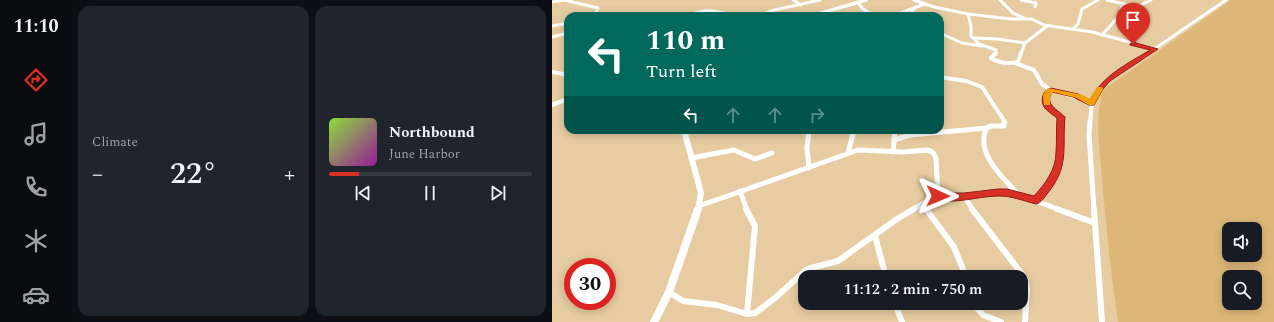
<!DOCTYPE html>
<html lang="en">
<head>
<meta charset="utf-8">
<style>
  :root { --surface:#171b24; --page:#20242c; --text:#f1f3f6; --muted:#9ea1a6; --line:#363941; --accent:#d93025 }
  body { margin:0; font-family:Spectral,serif; background:var(--page); color:var(--text); height:100vh; display:flex; flex-direction:column; font-size:15px; white-space:nowrap }
  * { box-sizing:border-box; margin:0 }
  p { font-size:13px; color:var(--muted) }
  .icon { flex:none; width:22px; height:22px; fill:none; stroke:currentColor; stroke-width:2; stroke-linecap:round; stroke-linejoin:round }
  .map { position:relative; flex:1; overflow:hidden }
  .details { display:flex; flex-direction:column; gap:6px; padding:6px; background:#0d0f14; width:480px }
  .details>* { flex:none }
  .guide { position:absolute; left:12px; top:12px; width:380px; height:122px; border-radius:12px; box-shadow:0 2px 10px #0003; background:#00695c; color:#fff; overflow:hidden }
  .buttons { position:absolute; left:670px; top:222px; display:grid; gap:8px }
  .buttons a { display:grid; place-items:center; width:40px; height:40px; border-radius:8px; background:var(--surface); box-shadow:0 2px 10px #0003; font-size:20px }
  .speed { position:absolute; left:12px; top:258px; display:flex; gap:8px; font-size:20px; font-weight:700; text-align:center }
  .speed>* { display:grid; place-content:center; width:52px; height:52px; border-radius:50%; background:var(--surface); box-shadow:0 2px 10px #0003; line-height:1 }
  .speed .limit { border:6px solid #d22; background:#fff; color:#111 }
  .pin { position:absolute; display:grid; place-items:center; width:34px; height:34px; color:#fff; margin:-41px -17px; border-radius:50% 50% 50% 0; rotate:-45deg; box-shadow:0 0 4px #0007 }
  .pin .icon { rotate:45deg }
  .me { position:absolute; width:44px; margin:-22px; rotate:91deg; stroke-linejoin:round; filter:drop-shadow(0 0 3px #0008) }
  .turn { display:flex; align-items:center; gap:14px; height:84px; padding:0 16px; font-size:18px }
  .turn .icon { width:52px; height:52px; stroke-width:2.5 }
  .turn b { display:block; font-size:28px; line-height:34px }
  .lanes { display:flex; align-items:center; height:38px; padding:0 16px; background:#0003; justify-content:center; gap:20px; direction:ltr }
  .lanes .off { opacity:.35 }
  .big { font-size:30px; font-weight:600; line-height:1.1 }
  .details .tile { flex:1; display:flex; flex-direction:column; justify-content:center; gap:6px; min-width:0; padding:0 14px; border-radius:12px; background:var(--page) }
  .song { display:flex; align-items:center; gap:12px }
  .cover { width:48px; height:48px; border-radius:6px; background:linear-gradient(135deg,hsl(90 70% 55%),hsl(300 70% 35%)) }
  .played { height:4px; border-radius:2px; background:linear-gradient(90deg,var(--accent) 15%,var(--line) 15%) }
  .keys { display:flex; justify-content:space-around; direction:ltr }
  .heat { display:flex; justify-content:space-between; align-items:center; font-size:22px; direction:ltr }
  .details .tiles { flex:1; display:grid; gap:6px; grid-template-columns:repeat(2,1fr) }
  .trip { position:absolute; left:246px; top:270px; width:230px; height:40px; border-radius:12px; background:var(--surface); box-shadow:0 2px 10px #0003; font-weight:600; line-height:40px; text-align:center }
  main { display:flex; flex:1; min-height:0 }
  .tabs { display:flex; flex-direction:column; width:72px; justify-content:space-around; align-items:center; background:#090b0e; color:var(--muted) }
  .tabs .icon { width:28px; height:28px }
  .tabs .on { color:var(--accent) }
  .tabs b { font-size:18px; color:var(--text) }
  .map>svg:first-child { display:block }
</style>
</head>
<body>
<main>
<nav class="tabs">
<b>11:10</b>
<svg class="icon on" aria-label="directions" viewBox="0 0 24 24"><path d="M12 3l9 9-9 9-9-9zM9 14v-3h6M13 9l2 2-2 2"/></svg>
<svg class="icon" aria-label="music" viewBox="0 0 24 24"><path d="M9 18V5l10-2v13"/><circle cx="6" cy="18" r="3"/><circle cx="16" cy="16" r="3"/></svg>
<svg class="icon" aria-label="phone" viewBox="0 0 24 24"><path d="M5 4h4l2 5-3 2q2 4 5 5l2-3 5 2v4C11 20 4 13 5 4z"/></svg>
<svg class="icon" aria-label="climate" viewBox="0 0 24 24"><path d="M12 3v18M4 7l16 10M4 17L20 7"/></svg>
<svg class="icon" aria-label="car" viewBox="0 0 24 24"><path d="M5 17H2v-5l4-1 3-4h7l3 4 3 1v5h-3M9 17h6M6 11h13"/><circle cx="7" cy="17" r="2"/><circle cx="17" cy="17" r="2"/></svg>
</nav>
<section class="details">
<div class="tiles">
<div class="tile"><p>Climate</p>
<div class="heat"><a>−</a><b class="big">22°</b><a>+</a></div>
</div>
<div class="tile">
<div class="song"><i class="cover"></i><div><b>Northbound</b><p>June Harbor</p></div></div>
<div class="played"></div>
<div class="keys"><svg class="icon" aria-label="previous" viewBox="0 0 24 24"><path d="M18 5L8 12l10 7zM5 5v14"/></svg><svg class="icon" aria-label="pause" viewBox="0 0 24 24"><path d="M8 5v14M16 5v14"/></svg><svg class="icon" aria-label="next" viewBox="0 0 24 24"><path d="M6 5l10 7-10 7zM19 5v14"/></svg></div>
</div>
</div>
</section>
<div class="map">
<svg width="722" height="322" viewBox="0 0 722 322">
  <rect width="100%" height="100%" fill="#e7cca1"/>
  <path fill="#dcb778" fill-rule="evenodd" d="M679,0H722V322H566C559,274 554,227 550,179C548,150 542,118 551,90ZM677,229H703V255H677ZM677,277H703V303H677Z"/>
  <g fill="none" stroke-linecap="round" stroke-linejoin="round">
    <g stroke="#fff" stroke-width="3">
      <path d="M241,0L249,5"/>
      <path d="M362,0L382,7L416,14L459,19H480L492,25L540,32L603,49"/>
      <path d="M448,0L461,13L472,18"/>
      <path d="M469,0L484,3L483,7"/>
      <path d="M555,0L585,7L599,0"/>
      <path d="M0,2L12,0L46,8"/>
      <path d="M306,3L311,9L323,16"/>
      <path d="M416,14L419,26V36L427,44L444,50L443,54"/>
      <path d="M42,16L45,11"/>
      <path d="M136,16C153,7 166,11 184,16"/>
      <path d="M207,16L218,11L268,0"/>
      <path d="M340,16L373,4"/>
      <path d="M361,16L360,11L364,7"/>
      <path d="M0,26L16,23"/>
      <path d="M521,29L526,24L530,9L546,0"/>
      <path d="M388,33L410,43L430,46"/>
      <path d="M550,35L566,17L571,4"/>
      <path d="M0,37L16,33"/>
      <path d="M421,38L446,39L473,43"/>
      <path d="M469,54L473,43L495,26"/>
      <path d="M595,54L674,0"/>
    </g>
    <g stroke="#fff" stroke-width="4">
      <path d="M444,53L439,58C447,63 457,64 466,62L469,53"/>
      <path d="M463,63L482,70L490,84L497,89L527,98L540,104"/>
      <path d="M0,72L16,75"/>
      <path d="M388,77L414,81L430,87L453,122"/>
      <path d="M499,90L495,95L494,103L509,117L508,122"/>
      <path d="M538,122C539,115 539,104 542,98C552,77 578,65 597,53"/>
    </g>
    <g stroke="#fff" stroke-width="5">
      <path d="M452,121V126H438L434,129C423,153 452,179 467,195"/>
      <path d="M538,121L537,134L542,210"/>
      <path d="M257,130L255,148L257,168"/>
      <path d="M342,140L358,135L435,128"/>
      <path d="M341,152L343,130"/>
      <path d="M296,153L302,130"/>
      <path d="M139,158L182,150L203,159L220,153"/>
      <path d="M188,191L195,210"/>
      <path d="M412,196L421,210"/>
      <path d="M484,201L504,173L509,154L507,136L509,121"/>
      <path d="M370,204L375,210"/>
      <path d="M147,206L306,150L351,152L375,150C380,151 383,154 384,159L386,196"/>
      <path d="M360,210L384,196H412L429,193H455L484,201L508,210"/>
    </g>
    <g stroke="#fff" stroke-width="6">
      <path d="M194,209L203,226L195,314"/>
      <path d="M374,209L402,247L414,277"/>
      <path d="M420,209L473,278L475,289L473,322"/>
      <path d="M505,209L543,223"/>
      <path d="M542,209L550,322"/>
      <path d="M323,236L334,277"/>
      <path d="M117,292L131,301L165,305L195,314L203,313L223,298L255,269L286,261L345,219L362,209"/>
      <path d="M343,303L350,322"/>
      <path d="M421,303L431,315L449,322"/>
    </g>
    <path stroke="#fff" stroke-width="3.5" d="M259,16L314,0"/>
    <path stroke="#fff" stroke-width="4.5" d="M0,105L16,99"/>
    <path stroke="#fff" stroke-width="6" d="M132,130L149,193L146,210"/>
    <path stroke="#fff" stroke-width="8" d="M102,322L117,292L146,209"/>
  </g>
  <path fill="#d93025" stroke="#8d1f18" d="M581,42L606,49L558,81L551,89L542,105H537L521,97L500,92C492,104 506,110 513,117C510,149 518,166 495,194C492,198 489,203 484,204C472,201 460,196 447,196C426,196 403,205 382,199L381,196L382,194L386,193H412L446,189H455L482,196C493,184 504,170 504,152C505,140 504,130 505,118C501,115 495,111 492,107C488,99 491,90 499,88L526,94L538,100C551,75 575,64 598,50L578,45V44Z"/>
  <path fill="#f59e0b" d="M545,87H550L551,89L542,105H537L525,98L501,92L498,96V105H492L491,95L496,88L531,95L538,99Z"/>
</svg>
<div class="buttons">
<a><svg class="icon" aria-label="sound" viewBox="0 0 24 24"><path d="M4 9h4l5-4v14l-5-4H4zM17 9q2 3 0 6"/></svg></a>
<a><svg class="icon" aria-label="search" viewBox="0 0 24 24"><circle cx="10" cy="10" r="6"/><path d="M15 15l6 6"/></svg></a>
</div>
<div class="speed"><div class="limit">30</div></div>
<div class="pin" style="left:581px;top:44px;background:#d93025"><svg class="icon" aria-label="arrive" viewBox="0 0 24 24"><path d="M6 21V4h12l-3 4 3 4H6"/></svg></div>
<svg class="me" style="left:386px;top:196px" viewBox="-20 -20 40 40"><path d="M0-17L14 15 0 8-14 15z" fill="#d93025" stroke="#fff" stroke-width="4"/></svg>
<div class="trip">11:12 · 2 min · 750 m</div>
<div class="guide">
<div class="turn"><svg class="icon" aria-label="left" viewBox="0 0 24 24"><path d="M17 20v-9H6M10 6l-5 5 5 5"/></svg><div><b>110 m</b>Turn left</div></div>
<div class="lanes"><svg class="icon" aria-label="left" viewBox="0 0 24 24"><path d="M17 20v-9H6M10 6l-5 5 5 5"/></svg><svg class="icon off" aria-label="ahead" viewBox="0 0 24 24"><path d="M12 20V5M6 11l6-6 6 6"/></svg><svg class="icon off" aria-label="ahead" viewBox="0 0 24 24"><path d="M12 20V5M6 11l6-6 6 6"/></svg><svg class="icon off" aria-label="right" viewBox="0 0 24 24"><path d="M7 20v-9h11M14 6l5 5-5 5"/></svg></div>
</div>
</div>
</main>
</body>
</html>
